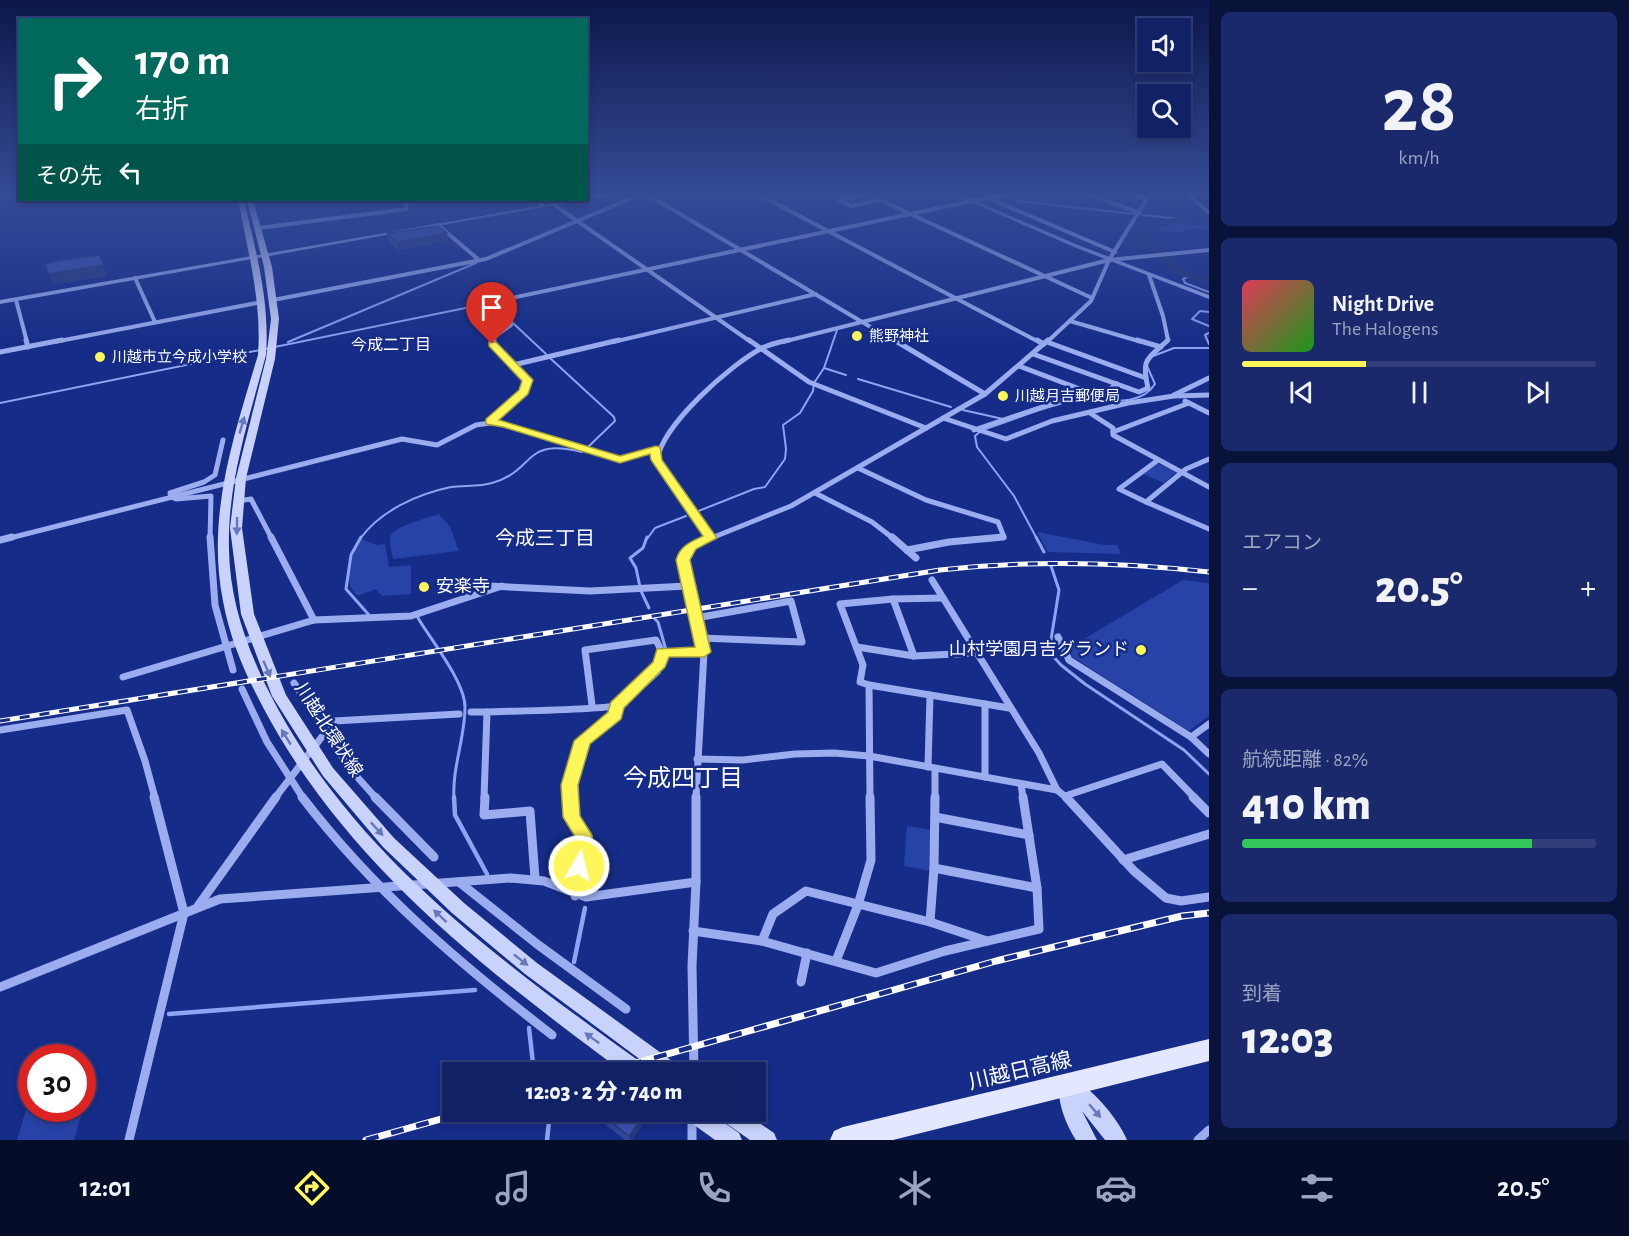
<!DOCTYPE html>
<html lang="ja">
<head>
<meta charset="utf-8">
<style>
  :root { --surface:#102166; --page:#19296c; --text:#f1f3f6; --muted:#9ca3bf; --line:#303e7a; --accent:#fff659 }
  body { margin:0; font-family:"Alegreya Sans","Noto Sans JP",sans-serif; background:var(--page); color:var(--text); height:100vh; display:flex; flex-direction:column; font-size:22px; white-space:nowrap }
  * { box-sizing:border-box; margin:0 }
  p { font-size:20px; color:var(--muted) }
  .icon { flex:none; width:33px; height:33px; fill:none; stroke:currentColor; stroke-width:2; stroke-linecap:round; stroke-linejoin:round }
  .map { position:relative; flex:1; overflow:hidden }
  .panel { display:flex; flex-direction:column; gap:12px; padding:12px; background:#091238; width:420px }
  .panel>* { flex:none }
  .top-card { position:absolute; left:18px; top:18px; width:570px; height:183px; border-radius:0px; box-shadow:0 3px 9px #0003,0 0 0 2px var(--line); background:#00695c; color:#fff; overflow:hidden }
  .buttons { position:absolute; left:1137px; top:18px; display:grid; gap:12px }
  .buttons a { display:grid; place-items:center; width:54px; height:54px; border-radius:0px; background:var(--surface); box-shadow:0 3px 9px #0003,0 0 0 2px var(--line); font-size:30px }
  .speed { position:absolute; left:18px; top:1044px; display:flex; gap:12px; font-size:30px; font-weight:700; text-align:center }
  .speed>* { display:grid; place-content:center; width:78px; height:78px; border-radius:50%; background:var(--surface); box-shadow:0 3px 9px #0003,0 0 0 2px var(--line); line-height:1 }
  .speed .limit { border:9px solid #d22; background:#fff; color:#111 }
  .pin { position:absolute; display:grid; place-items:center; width:51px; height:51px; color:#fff; margin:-62px -26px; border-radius:50% 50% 50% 0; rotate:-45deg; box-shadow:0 0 6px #0007 }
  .pin .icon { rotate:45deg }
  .me { position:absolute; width:66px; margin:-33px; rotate:8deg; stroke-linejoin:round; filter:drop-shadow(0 0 4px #0008) }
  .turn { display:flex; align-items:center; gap:21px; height:126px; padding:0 18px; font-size:27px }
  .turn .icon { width:78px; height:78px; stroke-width:2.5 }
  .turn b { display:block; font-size:42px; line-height:51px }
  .then { display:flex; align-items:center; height:57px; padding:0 18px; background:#0003; gap:12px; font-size:22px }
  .big { font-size:45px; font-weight:800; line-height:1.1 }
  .panel .card { flex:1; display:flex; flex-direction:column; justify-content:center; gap:9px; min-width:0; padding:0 21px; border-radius:9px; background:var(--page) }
  .panel .dial { align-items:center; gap:0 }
  .dial b { font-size:78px; line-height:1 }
  .song { display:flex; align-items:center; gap:18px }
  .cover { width:72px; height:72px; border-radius:9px; background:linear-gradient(135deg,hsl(350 70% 55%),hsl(120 70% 35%)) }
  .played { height:6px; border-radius:3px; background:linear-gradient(90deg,var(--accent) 35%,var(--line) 35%) }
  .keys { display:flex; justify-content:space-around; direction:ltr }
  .heat { display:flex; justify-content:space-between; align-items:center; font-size:33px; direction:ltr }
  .charge { height:9px; border-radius:4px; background:linear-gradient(90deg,#34c759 82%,var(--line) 0) }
  .trip { position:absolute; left:442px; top:1062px; width:324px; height:60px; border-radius:0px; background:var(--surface); box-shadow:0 3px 9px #0003,0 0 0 2px var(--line); font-weight:800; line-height:60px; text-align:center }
  .tabs { display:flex; height:96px; justify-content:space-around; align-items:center; background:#060d29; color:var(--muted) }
  .tabs .icon { width:42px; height:42px }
  .tabs .current { color:var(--accent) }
  .tabs b { font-size:27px; color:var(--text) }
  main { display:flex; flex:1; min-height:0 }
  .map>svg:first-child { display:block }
</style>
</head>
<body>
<main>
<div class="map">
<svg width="1209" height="1140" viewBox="0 0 1209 1140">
  <rect width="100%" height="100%" fill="#152c88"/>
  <g fill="#2743a7">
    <path d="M1027,192L1061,205C1045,209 1019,202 1004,196Z"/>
    <path d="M1180,222L1198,226L1209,222V228L1205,230L1194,228L1184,230L1186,232H1168L1150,229L1160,223Z"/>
    <path d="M1157,463L1176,472L1164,483L1143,474Z"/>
    <path d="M439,514L450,527L459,551L393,559C392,552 388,541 391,535C397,525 428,518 439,514Z"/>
    <path d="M1037,532L1105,545H1117L1121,554L1048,552Z"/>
    <path d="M361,539L377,545L385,544L389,567L411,565V594L382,596L376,589L357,596C341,579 351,556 361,539Z"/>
    <path d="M1183,580L1209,583V716L1189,731L1071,656L1074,645Z"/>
    <path d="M907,826L932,830L931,871L904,866Z"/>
    <path d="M94,1072L74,1140H17L31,1093L32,1108H82L83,1073Z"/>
  </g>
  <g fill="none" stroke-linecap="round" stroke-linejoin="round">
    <g stroke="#8da4f2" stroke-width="2">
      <path d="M1004,196L1018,201L1134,214"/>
      <path d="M1143,215L1181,219"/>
      <path d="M1189,276L1183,279L1185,283L1209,292"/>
      <path d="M496,307L546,354"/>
      <path d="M1209,312L1200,311L1192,319L1209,326"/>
      <path d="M1209,333L1205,335L1209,344"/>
      <path d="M288,342L476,263"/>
      <path d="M1153,356L1174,348H1209"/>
      <path d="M550,358L614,417L615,421L588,447"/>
      <path d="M824,368L846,375"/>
      <path d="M858,379L951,407"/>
      <path d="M0,403L485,304"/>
      <path d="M963,410L1003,419"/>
      <path d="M696,512L754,489L765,487L785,459L786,449L783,425L800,413L813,391L814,383L824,368L837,330"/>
      <path d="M360,539C380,511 417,494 451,487C464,485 479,487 492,483C537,470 522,437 582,452"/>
      <path d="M647,539L655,528L686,516"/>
      <path d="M1037,539L1014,496L977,447L975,436L982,430C1011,421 1042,407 1072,401C1097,396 1138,411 1155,384L1147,366"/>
    </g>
    <g stroke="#8da4f2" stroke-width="3">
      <path d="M361,537L351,555L346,589L369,615"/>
      <path d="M1036,537L1044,552"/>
      <path d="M1051,566L1059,590L1050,646L1052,655L1061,665L1085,684L1184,750L1209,774"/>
      <path d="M640,587L636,568L630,558L643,548L647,537"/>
      <path d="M641,591L649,608"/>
      <path d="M418,618C431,640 465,682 465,707C465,738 452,768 454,798"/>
      <path d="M654,618L658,622L666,650"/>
      <path d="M646,685L659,673L666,654"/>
      <path d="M611,721L619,715L625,703"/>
      <path d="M575,783L589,738L601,729"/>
    </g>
    <g stroke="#8da4f2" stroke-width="4.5">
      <path d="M454,797L455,815L487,874"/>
      <path d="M579,821L589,842L580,878"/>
      <path d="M574,962L585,908"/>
      <path d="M169,1014L475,990"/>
      <path d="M529,1028L534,1072"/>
      <path d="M547,1140L550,1112"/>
    </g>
    <path fill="#1f3076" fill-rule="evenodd" d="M1162,192H1172L1194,213C1182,228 1161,222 1148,237V241L1175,260L1184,270L1209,277V285L1176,274L1167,264L1137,242V236L1151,223L1176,217L1183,213Z"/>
    <g stroke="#9badef" stroke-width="4">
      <path d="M643,192L896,342"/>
      <path d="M754,192L1039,342"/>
      <path d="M863,192L1092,298"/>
      <path d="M1082,192L1140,213"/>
      <path d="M1127,192L1146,199"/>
      <path d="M1186,192L1209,213"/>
      <path d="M1200,192L1209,193"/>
      <path d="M0,194L20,192"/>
      <path d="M867,194L838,200L851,206L880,200"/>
      <path d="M988,198L1115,252"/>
      <path d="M537,200L543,206"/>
      <path d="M973,201L1019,192"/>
      <path d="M553,204L751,342"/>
      <path d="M438,225L479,260"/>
      <path d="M258,228L407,209L405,200"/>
      <path d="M1149,275L1163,316L1168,340L1166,342"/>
      <path d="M135,278L155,322"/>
      <path d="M16,300L27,342"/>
      <path d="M273,300L486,259L637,196V192"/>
      <path d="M1070,321L1142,342"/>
      <path d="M54,342L262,302"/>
      <path d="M494,342V337L511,325L488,303L972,201"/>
      <path d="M613,342L816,294"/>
      <path d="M782,342L1109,260L1209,250"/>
      <path d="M1047,342L1091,301L1109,260L1151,192"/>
    </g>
    <g stroke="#9badef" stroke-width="5">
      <path d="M26,340L28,347"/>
      <path d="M749,340L809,382L926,428"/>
      <path d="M894,340L985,394"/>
      <path d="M1037,340L1044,344"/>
      <path d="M1137,340L1161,347"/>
      <path d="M1047,342L1146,378"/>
      <path d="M0,352L62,340"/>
      <path d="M1033,354L1139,392L1148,388C1141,358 1147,360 1168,340"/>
      <path d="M513,365L619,340"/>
      <path d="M1019,366L1093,394L1110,389L1117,384"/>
      <path d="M1174,395L1209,378"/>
      <path d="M1185,401L1209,413"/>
      <path d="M1189,403L1113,432V435L1209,487"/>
      <path d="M1090,413L1113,428V432"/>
      <path d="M943,418L1006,439L1052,421L1128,403L1174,396L1209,395"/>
      <path d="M490,422L524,392L528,380L493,347L494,340"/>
      <path d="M974,430L1063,400L1093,394"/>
      <path d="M1209,459L1186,469L1146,502L1209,529"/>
      <path d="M858,468L926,500L998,522L1004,537L987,539"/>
      <path d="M815,493L872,522L894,539"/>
      <path d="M238,501L251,499L272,539"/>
      <path d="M1146,502L1119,489L1158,460"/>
      <path d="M710,538L657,460C663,424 730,365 762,348C770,344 780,342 789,340"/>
      <path d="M6,539L402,439L437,445L476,425L497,422L620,460L656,449"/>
      <path d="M210,539L211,496L176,499L171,497L170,493L204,482L215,475L223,440"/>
      <path d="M709,539L791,506L985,394L1048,340"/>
    </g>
    <g stroke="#9badef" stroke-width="7">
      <path d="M210,537L215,605L233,670"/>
      <path d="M271,537L314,620"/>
      <path d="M892,537L916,558"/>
      <path d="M0,540L12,537"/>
      <path d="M907,550L949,542L1003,537"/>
      <path d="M932,580L1039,753L1057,790"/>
      <path d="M467,585L590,591L687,586"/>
      <path d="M893,599L914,656"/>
      <path d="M696,618L791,601L802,642L701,638"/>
      <path d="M1058,637L1069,660L1191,737"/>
      <path d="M857,647L914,656L976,653"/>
      <path d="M123,677L314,620L411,616L502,586"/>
      <path d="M294,683L350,769L376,798"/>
      <path d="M869,685L930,695L928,767"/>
      <path d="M242,689L267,742L303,798"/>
      <path d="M930,695L985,704"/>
      <path d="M592,705L585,650L656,640L662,652"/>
      <path d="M471,712H487"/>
      <path d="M1209,724L1191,737L1209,754"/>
      <path d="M0,730L127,710L145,761L155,798"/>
      <path d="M697,759L743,760L795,754L834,753L869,756L1057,790L1067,798"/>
      <path d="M985,777V704L1009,708"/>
      <path d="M1021,784L1023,798"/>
      <path d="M1065,796L1162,764L1195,798"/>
      <path d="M275,798L334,721L459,714"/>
      <path d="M484,798L487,712C506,711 609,710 618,705C633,696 659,669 662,652H704"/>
      <path d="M571,798C570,783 574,756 582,742C590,727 613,725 617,706"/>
      <path d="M696,798L704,652L683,565L685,553L698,543L713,537"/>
      <path d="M870,798L869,685L860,682L863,665L840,604L893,599L943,598"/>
      <path d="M935,798V769"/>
    </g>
    <g stroke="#9badef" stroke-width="9">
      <path d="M302,797C374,891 459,963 552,1035"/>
      <path d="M375,797L434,857"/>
      <path d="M485,797L484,815L530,811L535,878"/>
      <path d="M571,797L572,817L583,835L584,849L575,879V896"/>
      <path d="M1066,797L1134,871L1166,898L1181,901L1209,897"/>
      <path d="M1193,797L1209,813"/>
      <path d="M935,817L1029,835"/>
      <path d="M1123,860L1209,834"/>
      <path d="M934,868L1037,888"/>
      <path d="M459,882L537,944L626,1009"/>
      <path d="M198,906L276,797"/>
      <path d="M930,922L934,868L935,797"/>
      <path d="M693,931L762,941L876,973L945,951L1039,929L1037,888L1023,797"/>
      <path d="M762,941L773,914L806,891L930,922L987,941"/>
      <path d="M836,961L858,905L871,860L870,797"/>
      <path d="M801,982L807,953"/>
      <path d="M0,987L220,899L511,878L544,881L586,897L696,882"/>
      <path d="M694,1072L692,966L696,882V797"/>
      <path d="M692,1112V1140"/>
      <path d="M129,1140L184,913L154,797"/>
      <path d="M1198,1140L1209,1130"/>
    </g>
    <g fill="#9badef" fill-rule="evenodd">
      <path d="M617,192H628L625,194L586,200H585H586V196Z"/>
      <path d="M948,192H955L1078,245L1209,295V299L1074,247Z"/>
      <path d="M573,200H583L0,304V300Z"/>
    </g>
    <g fill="#c8d2fa" fill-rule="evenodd">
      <path d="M238,200H244C256,252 270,301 266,355C249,419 227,483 229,550C230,607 251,659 278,709C362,862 507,966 646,1066L648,1072C641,1072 632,1074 626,1072C619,1071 612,1064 607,1060C586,1044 565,1029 545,1013C435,929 331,834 265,711C246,676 230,640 223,601C206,516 234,435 258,355C262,302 248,252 238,200Z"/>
      <path d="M247,200H253L272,267L279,319L275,359L246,478L242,528L254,614L286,695L333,768L394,838L464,903L537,963L679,1066L681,1072H657L525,974L452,913L383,847L323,776L272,696L241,614L230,528L236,478L266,359L271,319L264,267Z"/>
      <path d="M1068,1076C1090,1085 1118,1118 1127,1140H1105L1082,1111L1097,1140H1076C1066,1125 1054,1096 1061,1078Z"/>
      <path d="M683,1112H709L739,1133L742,1140H715L686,1119Z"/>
      <path d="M717,1112H743L774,1133L777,1140H750L720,1119Z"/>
    </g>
    <path fill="#e3e7ff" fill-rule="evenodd" d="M1209,1039V1061L893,1140H830L834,1131L843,1127Z"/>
    <defs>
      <path id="rail-far1" d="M0,721L940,570C1030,560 1119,562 1209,572"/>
      <g id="rail">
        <path d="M604,1072L996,961L1182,916L1209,913"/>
        <path d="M366,1140L466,1112"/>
      </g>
    </defs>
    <use href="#rail-far1" stroke="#fff" stroke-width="5"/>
    <use href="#rail" stroke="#fff" stroke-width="7"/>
    <use href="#rail-far1" stroke="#152c88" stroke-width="3" stroke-dasharray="10" stroke-linecap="butt"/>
    <use href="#rail" stroke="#152c88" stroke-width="4.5" stroke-dasharray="13" stroke-linecap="butt"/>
  </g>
  <g fill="#304797">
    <path d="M387,233L448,241L397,250L388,240Z"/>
    <path d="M593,1112H642L645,1114V1121L631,1140H625L593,1115Z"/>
  </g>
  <g fill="#27397b">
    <path d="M447,233L448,241L397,250V242Z"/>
    <path d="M104,265L107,276L52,285L49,274Z"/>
    <path d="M645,1114V1121L631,1140H629V1136Z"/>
  </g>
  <g fill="#3852b0" stroke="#27397b" stroke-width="1.5">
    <path d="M438,226L447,233L397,242L387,233Z"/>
    <path d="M99,255L104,265L49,274L45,264L58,261Z"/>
    <path d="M598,1112H642L645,1114L629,1136Z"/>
  </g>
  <defs><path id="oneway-solid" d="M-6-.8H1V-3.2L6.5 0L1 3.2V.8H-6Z" transform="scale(1.5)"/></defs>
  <g fill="#67b">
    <use href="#oneway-solid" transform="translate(242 425) rotate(-74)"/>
    <use href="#oneway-solid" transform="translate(237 526) rotate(91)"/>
    <use href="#oneway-solid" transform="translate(267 669) rotate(66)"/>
    <use href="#oneway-solid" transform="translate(286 737) rotate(-122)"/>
    <use href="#oneway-solid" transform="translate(377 829) rotate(47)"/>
    <use href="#oneway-solid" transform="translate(440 916) rotate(-137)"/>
    <use href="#oneway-solid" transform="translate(521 960) rotate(38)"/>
    <use href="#oneway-solid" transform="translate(592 1038) rotate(-144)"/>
    <use href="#oneway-solid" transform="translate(1095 1111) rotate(49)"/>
  </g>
  <linearGradient id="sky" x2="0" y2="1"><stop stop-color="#0c184b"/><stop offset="0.55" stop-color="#354b96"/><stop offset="1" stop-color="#354b96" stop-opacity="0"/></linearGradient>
  <rect width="1209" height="351" fill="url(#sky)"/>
  <path fill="#fff659" stroke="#a6a03a" stroke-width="1.5" d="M489,342H496L533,380L528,394L499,420L620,456L656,446L660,447L662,460L717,538L696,549L690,560L711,652L704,657H669L665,667L624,708L621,719L590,744L578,785L580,816L592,835L593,849L586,872L579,874L572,872L570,866L575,849L574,835L563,817L561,785L574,741L608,712L611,702L653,662L657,649L695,647L676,560C680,546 690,542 703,536L651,460L650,454L620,463L503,427L486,424V419L519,390L522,381L489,346Z"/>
  <g fill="#fff659" stroke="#152c88" stroke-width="2">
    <circle cx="857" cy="336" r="6"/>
    <circle cx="100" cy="357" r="6"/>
    <circle cx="1003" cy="396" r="6"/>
    <circle cx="424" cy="587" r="6"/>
    <circle cx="1141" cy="650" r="6"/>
  </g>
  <g text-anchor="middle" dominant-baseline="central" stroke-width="5" stroke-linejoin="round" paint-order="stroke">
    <g font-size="15" fill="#fff" stroke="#152c88" text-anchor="start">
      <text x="869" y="336">熊野神社</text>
      <text x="112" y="357">川越市立今成小学校</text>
      <text x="1015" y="396">川越月吉郵便局</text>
    </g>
    <g font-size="16" fill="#fff" stroke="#152c88">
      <text x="391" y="345">今成二丁目</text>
    </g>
    <g font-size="18" fill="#fff" stroke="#152c88" text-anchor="start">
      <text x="436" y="587">安楽寺</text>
      <text x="1129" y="650" text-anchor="end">山村学園月吉グランド</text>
    </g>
    <g font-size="18" fill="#fff" stroke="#152c88">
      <text transform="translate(328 730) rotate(57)">川越北環状線</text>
    </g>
    <g font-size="20" fill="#fff" stroke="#152c88">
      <text x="545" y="539">今成三丁目</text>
    </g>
    <g font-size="21" fill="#fff" stroke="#152c88">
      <text transform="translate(1020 1071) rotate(-13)">川越日高線</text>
    </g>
    <g font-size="24" fill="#fff" stroke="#152c88">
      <text x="683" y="779">今成四丁目</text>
    </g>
  </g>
</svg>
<div class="buttons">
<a><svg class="icon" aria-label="sound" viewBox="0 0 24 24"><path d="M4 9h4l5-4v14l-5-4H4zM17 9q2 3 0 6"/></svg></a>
<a><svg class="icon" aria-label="search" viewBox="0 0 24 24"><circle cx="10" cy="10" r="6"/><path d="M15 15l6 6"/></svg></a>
</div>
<div class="speed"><div class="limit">30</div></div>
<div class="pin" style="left:492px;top:344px;background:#d93025"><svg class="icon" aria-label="arrive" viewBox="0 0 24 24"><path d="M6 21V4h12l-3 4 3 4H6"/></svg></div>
<svg class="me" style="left:579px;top:866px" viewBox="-20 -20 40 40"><circle r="17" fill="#fff659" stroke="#fff" stroke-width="3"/><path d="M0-11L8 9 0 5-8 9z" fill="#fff"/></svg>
<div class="trip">12:03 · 2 分 · 740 m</div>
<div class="top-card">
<div class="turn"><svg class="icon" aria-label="right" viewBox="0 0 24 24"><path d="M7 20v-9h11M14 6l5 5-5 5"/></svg><div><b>170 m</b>右折</div></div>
<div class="then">その先<svg class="icon" aria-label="left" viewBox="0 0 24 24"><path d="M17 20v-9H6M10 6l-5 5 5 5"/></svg></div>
</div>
</div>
<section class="panel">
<div class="card dial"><b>28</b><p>km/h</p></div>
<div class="card">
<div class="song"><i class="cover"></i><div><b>Night Drive</b><p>The Halogens</p></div></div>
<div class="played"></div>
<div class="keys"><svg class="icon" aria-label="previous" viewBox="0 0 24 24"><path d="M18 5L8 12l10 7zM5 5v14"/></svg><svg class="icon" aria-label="pause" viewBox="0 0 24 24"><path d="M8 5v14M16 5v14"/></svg><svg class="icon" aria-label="next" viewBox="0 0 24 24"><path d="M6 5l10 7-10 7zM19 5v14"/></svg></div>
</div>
<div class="card"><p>エアコン</p>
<div class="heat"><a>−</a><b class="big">20.5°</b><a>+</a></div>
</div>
<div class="card"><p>航続距離 · 82%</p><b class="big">410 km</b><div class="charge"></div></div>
<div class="card"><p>到着</p><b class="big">12:03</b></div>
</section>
</main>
<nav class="tabs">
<b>12:01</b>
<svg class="icon current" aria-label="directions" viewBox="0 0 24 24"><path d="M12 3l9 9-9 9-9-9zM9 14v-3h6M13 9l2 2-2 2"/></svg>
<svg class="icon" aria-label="music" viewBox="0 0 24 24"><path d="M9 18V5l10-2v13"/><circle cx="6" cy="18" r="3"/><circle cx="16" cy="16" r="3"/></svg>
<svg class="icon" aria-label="phone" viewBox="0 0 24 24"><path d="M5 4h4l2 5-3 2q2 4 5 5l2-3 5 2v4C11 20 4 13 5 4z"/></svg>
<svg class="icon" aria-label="climate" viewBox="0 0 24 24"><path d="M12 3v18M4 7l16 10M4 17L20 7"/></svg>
<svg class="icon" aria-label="car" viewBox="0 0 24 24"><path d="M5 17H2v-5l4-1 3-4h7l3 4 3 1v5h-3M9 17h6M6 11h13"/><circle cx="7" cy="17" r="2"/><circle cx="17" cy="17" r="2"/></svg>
<svg class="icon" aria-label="filters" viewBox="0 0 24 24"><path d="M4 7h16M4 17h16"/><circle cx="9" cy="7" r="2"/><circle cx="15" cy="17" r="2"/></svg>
<b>20.5°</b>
</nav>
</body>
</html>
